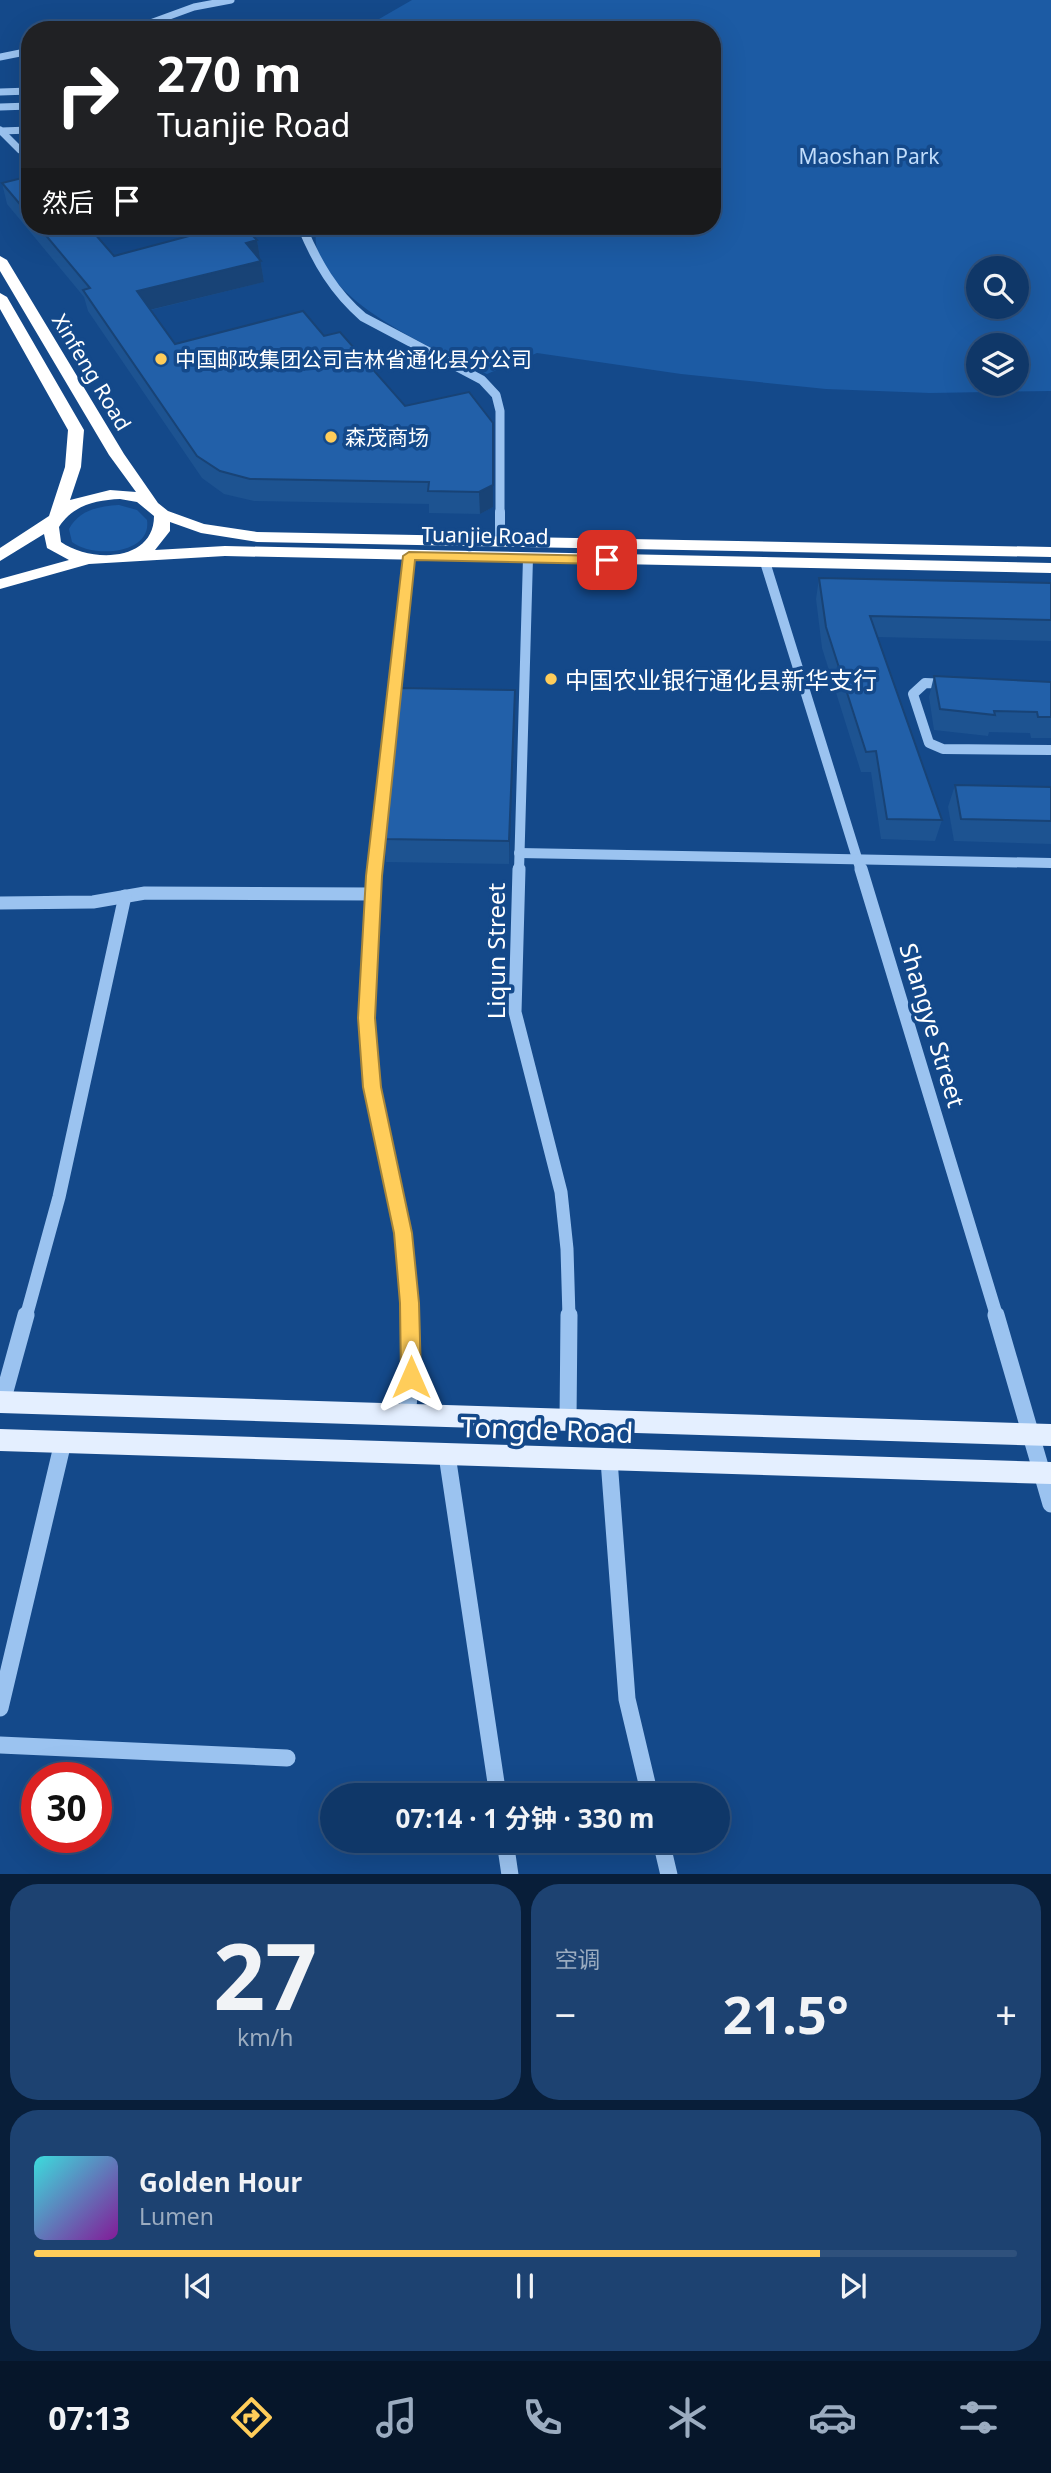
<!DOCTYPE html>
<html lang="zh">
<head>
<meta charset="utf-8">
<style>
  :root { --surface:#0f3768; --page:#1d4271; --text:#f1f3f6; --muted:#9bacc0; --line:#2f517c; --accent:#ffcd5a }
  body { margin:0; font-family:"Noto Sans","Noto Sans SC",sans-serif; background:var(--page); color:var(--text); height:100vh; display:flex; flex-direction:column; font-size:26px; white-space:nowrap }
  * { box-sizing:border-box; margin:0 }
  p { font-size:23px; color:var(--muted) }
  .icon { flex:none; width:38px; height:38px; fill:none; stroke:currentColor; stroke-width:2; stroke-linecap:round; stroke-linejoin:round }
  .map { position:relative; height:1874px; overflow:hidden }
  .details { display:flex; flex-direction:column; gap:10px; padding:10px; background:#081e39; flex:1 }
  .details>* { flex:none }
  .hud { position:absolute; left:21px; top:21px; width:700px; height:214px; border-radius:28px; box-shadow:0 7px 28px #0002,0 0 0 2px var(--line); background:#202124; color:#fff; overflow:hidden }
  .buttons { position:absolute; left:966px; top:256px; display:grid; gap:14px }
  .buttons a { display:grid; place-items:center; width:63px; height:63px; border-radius:50%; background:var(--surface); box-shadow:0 7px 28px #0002,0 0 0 2px var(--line); font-size:35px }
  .speed { position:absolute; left:21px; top:1762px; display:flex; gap:14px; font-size:35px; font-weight:700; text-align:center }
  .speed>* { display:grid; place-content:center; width:91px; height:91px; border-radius:50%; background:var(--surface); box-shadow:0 7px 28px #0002,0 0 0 2px var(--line); line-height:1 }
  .speed .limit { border:10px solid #d22; background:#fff; color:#111 }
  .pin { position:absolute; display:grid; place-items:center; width:60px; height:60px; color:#fff; margin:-30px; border-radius:14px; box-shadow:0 4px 10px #0006 }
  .me { position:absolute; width:77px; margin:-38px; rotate:0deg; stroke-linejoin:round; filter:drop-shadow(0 0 5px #0008) }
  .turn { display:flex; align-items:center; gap:24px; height:147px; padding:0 21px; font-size:32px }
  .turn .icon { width:91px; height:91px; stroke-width:2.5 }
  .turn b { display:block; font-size:49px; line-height:60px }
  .then { display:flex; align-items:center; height:66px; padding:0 21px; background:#0003; gap:14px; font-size:26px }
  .big { font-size:52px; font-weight:700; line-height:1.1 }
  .details .tile { flex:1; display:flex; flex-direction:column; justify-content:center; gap:10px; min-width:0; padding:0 24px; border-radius:28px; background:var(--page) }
  .details .dial { align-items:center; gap:0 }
  .dial b { font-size:91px; line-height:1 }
  .song { display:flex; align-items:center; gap:21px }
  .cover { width:84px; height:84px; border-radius:10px; background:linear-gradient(135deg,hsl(180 70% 55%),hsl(290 70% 35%)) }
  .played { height:7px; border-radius:4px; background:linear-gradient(90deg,var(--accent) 80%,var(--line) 80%) }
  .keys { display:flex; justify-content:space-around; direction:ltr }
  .heat { display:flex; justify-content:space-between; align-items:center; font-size:38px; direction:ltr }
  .details .tiles { flex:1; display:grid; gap:10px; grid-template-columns:1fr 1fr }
  .tile:last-child { grid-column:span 2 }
  .trip { position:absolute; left:320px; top:1783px; width:410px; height:70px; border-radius:35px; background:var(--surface); box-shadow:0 7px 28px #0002,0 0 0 2px var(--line); font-weight:700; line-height:70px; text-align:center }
  .dock { display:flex; height:112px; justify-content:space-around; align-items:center; background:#06162a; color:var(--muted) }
  .dock .icon { width:49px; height:49px }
  .dock .current { color:var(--accent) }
  .dock b { font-size:32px; color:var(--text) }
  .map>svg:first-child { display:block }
</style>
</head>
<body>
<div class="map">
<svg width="1051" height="1875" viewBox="0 0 1051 1875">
  <rect width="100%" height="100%" fill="#14498a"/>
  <g fill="#1c5ba4" fill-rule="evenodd">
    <path d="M412,0H1051V391L930,393L826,389L681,374L537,353L487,374C437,351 338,308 318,253C315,245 316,234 315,226H712V30H360ZM978,268H1017V306H978ZM978,345H1017V383H978Z"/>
    <path d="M119,505L137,510L147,520C152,555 92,558 72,542L69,529C79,510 99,506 119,505Z"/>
  </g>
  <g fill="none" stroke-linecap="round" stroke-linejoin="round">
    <g stroke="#9bc3f0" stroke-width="7">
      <path d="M131,30L194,7L231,0"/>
      <path d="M0,57L30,51"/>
      <path d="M0,92L30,91"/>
      <path d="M0,107L30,106"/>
      <path d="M0,130L20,150H30"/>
      <path d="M1,131L30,130"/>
      <path d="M302,226L303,229"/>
    </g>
    <path stroke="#9bc3f0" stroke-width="9" d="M302,227C317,263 334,292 363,317L482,380L496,395L500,411V514"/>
    <g stroke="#9bc3f0" stroke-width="10">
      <path d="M500,512V542"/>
      <path d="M765,562L861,871"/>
      <path d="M948,684L925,683L913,694L929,743L943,749L1051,750"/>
      <path d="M519,853L1051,863"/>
      <path d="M375,871L409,556"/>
      <path d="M519,871L528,558"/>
    </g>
    <g stroke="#9bc3f0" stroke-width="13">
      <path d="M375,869L366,1018L372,1087L393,1176L408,1279L409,1317"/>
      <path d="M519,869L515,1012L561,1192L567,1249L569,1317"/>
      <path d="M861,869L997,1317"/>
      <path d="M0,903L93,902L145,893L373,894"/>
      <path d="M26,1317L59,1197L125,896"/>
    </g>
    <g stroke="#9bc3f0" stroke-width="17">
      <path d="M996,1315L1051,1504"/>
      <path d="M2,1402L26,1315"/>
      <path d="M407,1416L411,1377L409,1315"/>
      <path d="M568,1421L569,1315"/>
      <path d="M447,1455L498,1796"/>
      <path d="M609,1460L627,1699L650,1796"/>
      <path d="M0,1708L63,1442"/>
      <path d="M0,1745L287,1758"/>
      <path d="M505,1841L510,1875"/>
      <path d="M661,1841L669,1875"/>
    </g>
    <g fill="#e4efff" fill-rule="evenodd">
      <path d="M0,1391L1051,1424V1446L0,1413Z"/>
      <path d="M0,1429L1051,1462V1484L0,1451Z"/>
    </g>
    <path fill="#fff" fill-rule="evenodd" d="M0,256L7,260L124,454L158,503L168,511L204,524L257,532L1051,547V557L257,542L201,533L170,522V531L155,550L225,546L1051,563V573L225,556L89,564L0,589V579L69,560L47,548L44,534L0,561V548L49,516L65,467L68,430L0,309V293L7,297L84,430L81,467L70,500L110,490L136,492L109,455L0,271ZM120,499L137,502L154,516C154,562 91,563 61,542L59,527C73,505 96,500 120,499Z"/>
  </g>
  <g fill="#1d5391">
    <path d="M30,176V226H88L114,256L195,234L187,226H243L257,240L264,282L151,310L175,344L324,336L340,332L493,507L480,514L429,513V504L254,501L224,494L202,478L88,311L84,297L7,204L2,183Z"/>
    <path d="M819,578L1051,583V641L877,637L942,820L935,841L881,839L871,772H861L822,648L816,599Z"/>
    <path d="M934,676L1051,682V738H1031L1030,733L989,732L988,736L934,730L929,697Z"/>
    <path d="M515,690V713L509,864L386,862L384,839Z"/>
    <path d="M955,785L1051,787V844L954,841L948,807Z"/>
  </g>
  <g fill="#184376">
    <path d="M257,240L264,282L141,312L137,291L246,243Z"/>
    <path d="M493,423V507L480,514L479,492Z"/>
    <path d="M515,690V713L509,864V841Z"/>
  </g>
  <g fill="#2260a9" stroke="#184376" stroke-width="2">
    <path d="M30,176V216L2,183Z"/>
    <path d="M38,226H88L114,256L208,231L203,226H243L257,240L246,243L261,261L137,291L175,344L303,311L324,336L340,332L405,406L469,392L493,423V485L479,492L428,491L429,482L250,479L220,471L197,456L83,290L90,288Z"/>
    <path d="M819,578L1051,583V620L870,616L942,820L887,819L876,751L866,752L826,627Z"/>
    <path d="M934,676L1051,682V717H1038L1037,712L994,711L995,715L940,709Z"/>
    <path d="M401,688L515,690L509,841L384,839Z"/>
    <path d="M955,785L1051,787V821L961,819Z"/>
  </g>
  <path fill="#ffcd5a" stroke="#a6853a" stroke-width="2" d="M409,552L607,556L614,560L607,564L415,560L382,876L375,1018L381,1087L412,1233L419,1303L421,1377L418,1383L411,1386L404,1383L401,1377L400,1303L394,1233L363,1087L358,1018L366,876L403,556Z"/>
  <g fill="#ffcd5a" stroke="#14498a" stroke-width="2.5">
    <circle cx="161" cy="359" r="7"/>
    <circle cx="331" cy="437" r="7"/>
    <circle cx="551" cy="679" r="7"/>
  </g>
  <g text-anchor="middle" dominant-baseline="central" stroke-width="7" stroke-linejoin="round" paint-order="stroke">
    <g font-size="21" fill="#c1ddfb" stroke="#14498a">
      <text x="869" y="156">Maoshan Park</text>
    </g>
    <g font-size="21" fill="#fff" stroke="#14498a" text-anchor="start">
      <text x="175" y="359">中国邮政集团公司吉林省通化县分公司</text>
      <text x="345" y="437">森茂商场</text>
    </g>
    <g font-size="21" fill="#fff" stroke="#14498a">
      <text transform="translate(92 372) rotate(59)">Xinfeng Road</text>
      <text transform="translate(485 535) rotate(1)">Tuanjie Road</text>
    </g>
    <g font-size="24" fill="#fff" stroke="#14498a" text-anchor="start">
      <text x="565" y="679">中国农业银行通化县新华支行</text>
    </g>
    <g font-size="24" fill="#fff" stroke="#14498a">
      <text transform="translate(495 951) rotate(-90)">Liqun Street</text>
      <text transform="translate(933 1025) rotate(73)">Shangye Street</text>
    </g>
    <g font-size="28" fill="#fff" stroke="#14498a">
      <text transform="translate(547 1429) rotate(2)">Tongde Road</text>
    </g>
  </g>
</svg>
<div class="buttons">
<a><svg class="icon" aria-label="search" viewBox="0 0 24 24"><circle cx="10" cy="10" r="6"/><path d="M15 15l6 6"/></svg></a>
<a><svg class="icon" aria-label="layers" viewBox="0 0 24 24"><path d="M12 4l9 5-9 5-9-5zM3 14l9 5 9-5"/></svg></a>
</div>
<div class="speed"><div class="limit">30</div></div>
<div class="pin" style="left:607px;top:560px;background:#d93025"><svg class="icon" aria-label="arrive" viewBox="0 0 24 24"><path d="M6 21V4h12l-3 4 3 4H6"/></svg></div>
<svg class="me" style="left:411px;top:1377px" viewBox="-20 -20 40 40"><path d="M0-17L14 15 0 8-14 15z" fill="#ffcd5a" stroke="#fff" stroke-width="4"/></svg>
<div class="trip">07:14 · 1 分钟 · 330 m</div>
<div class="hud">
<div class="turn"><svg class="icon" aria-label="right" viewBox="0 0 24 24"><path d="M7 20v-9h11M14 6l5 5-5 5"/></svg><div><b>270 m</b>Tuanjie Road</div></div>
<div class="then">然后<svg class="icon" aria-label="arrive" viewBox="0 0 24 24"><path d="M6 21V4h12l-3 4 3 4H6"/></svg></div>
</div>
</div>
<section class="details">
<div class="tiles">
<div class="tile dial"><b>27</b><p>km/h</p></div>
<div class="tile"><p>空调</p>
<div class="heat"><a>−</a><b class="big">21.5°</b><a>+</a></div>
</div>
<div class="tile">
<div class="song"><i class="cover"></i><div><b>Golden Hour</b><p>Lumen</p></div></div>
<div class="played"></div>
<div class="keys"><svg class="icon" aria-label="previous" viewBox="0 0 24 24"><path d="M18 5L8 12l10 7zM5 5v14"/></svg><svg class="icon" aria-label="pause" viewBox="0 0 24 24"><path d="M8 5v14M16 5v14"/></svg><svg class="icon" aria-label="next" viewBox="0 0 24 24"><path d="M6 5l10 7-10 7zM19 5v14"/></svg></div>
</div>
</div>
</section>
<nav class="dock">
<b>07:13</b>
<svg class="icon current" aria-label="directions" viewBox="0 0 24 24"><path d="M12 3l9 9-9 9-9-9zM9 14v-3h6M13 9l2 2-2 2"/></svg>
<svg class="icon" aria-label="music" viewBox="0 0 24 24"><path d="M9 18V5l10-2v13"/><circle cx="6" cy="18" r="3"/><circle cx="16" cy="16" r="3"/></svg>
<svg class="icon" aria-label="phone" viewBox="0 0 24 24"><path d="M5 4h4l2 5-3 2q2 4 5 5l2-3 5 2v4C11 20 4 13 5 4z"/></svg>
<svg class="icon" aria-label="climate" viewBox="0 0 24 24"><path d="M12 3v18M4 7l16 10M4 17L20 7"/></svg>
<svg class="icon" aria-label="car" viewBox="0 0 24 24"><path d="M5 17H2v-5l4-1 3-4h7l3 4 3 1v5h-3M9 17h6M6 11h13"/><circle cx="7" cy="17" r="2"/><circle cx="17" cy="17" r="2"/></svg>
<svg class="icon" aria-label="filters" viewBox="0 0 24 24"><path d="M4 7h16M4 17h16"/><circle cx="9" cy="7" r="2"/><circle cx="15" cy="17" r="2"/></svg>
</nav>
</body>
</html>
